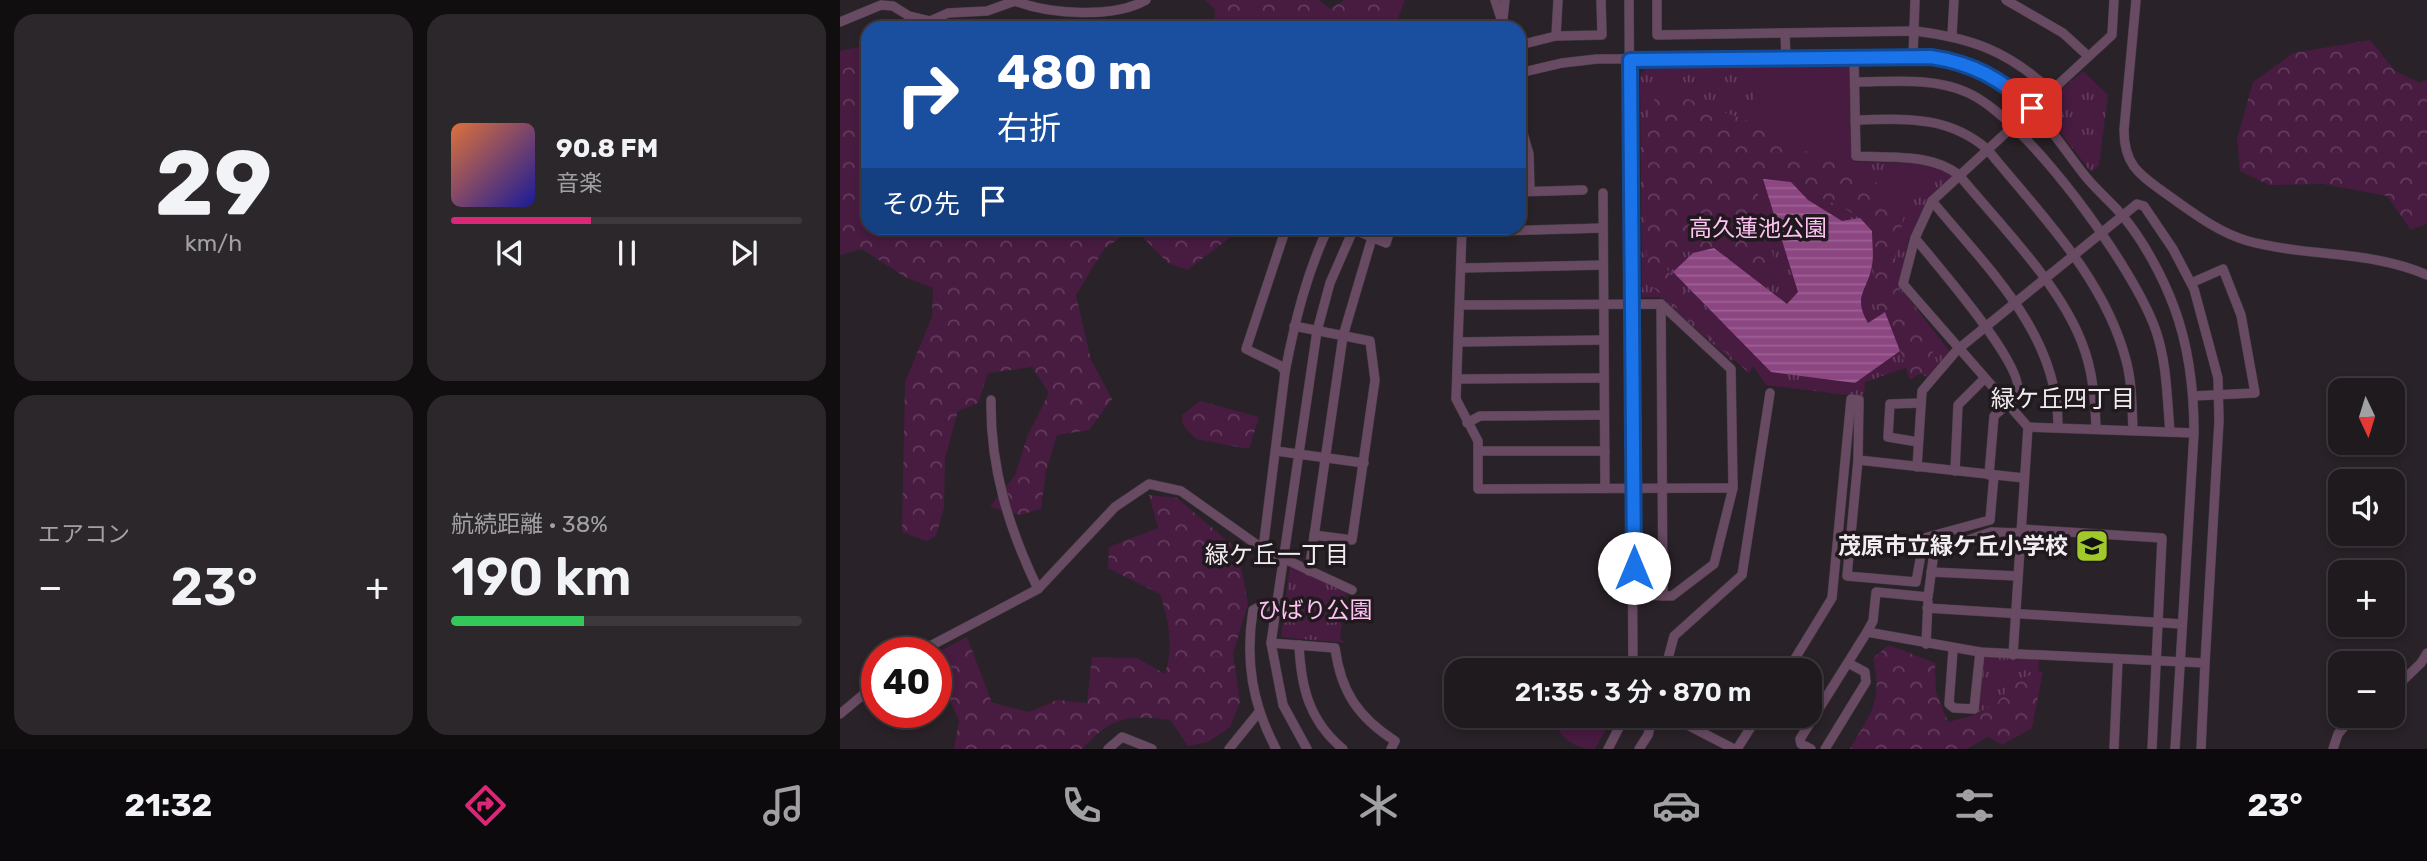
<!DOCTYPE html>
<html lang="ja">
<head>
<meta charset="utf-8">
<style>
  :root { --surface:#1f1a1e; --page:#2c272b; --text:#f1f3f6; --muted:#a1a1a4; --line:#3c383c; --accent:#db2777 }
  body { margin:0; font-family:Rubik,"Noto Sans JP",sans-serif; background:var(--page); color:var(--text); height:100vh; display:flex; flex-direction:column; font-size:26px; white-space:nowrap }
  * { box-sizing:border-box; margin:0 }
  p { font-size:23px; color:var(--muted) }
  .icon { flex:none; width:38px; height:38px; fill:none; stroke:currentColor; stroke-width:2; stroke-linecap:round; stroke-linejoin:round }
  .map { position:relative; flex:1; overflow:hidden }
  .sheet { display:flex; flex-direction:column; gap:14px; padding:14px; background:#110e10; width:840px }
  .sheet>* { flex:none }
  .top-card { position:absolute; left:21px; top:21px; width:665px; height:214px; border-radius:21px; box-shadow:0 4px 10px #0003,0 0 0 2px var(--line); background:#1a4fa0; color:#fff; overflow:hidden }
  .needle { width:46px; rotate:176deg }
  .controls { position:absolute; left:1488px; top:378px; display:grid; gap:14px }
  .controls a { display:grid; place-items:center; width:77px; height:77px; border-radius:14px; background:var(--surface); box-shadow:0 4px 10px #0003,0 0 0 2px var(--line); font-size:35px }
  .speed { position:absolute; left:21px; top:637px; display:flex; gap:14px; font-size:35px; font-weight:700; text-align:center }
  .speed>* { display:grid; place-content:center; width:91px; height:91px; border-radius:50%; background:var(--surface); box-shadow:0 4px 10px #0003,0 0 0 2px var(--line); line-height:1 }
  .speed .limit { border:10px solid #d22; background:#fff; color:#111 }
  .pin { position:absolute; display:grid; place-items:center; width:60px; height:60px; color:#fff; margin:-30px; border-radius:14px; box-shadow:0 4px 10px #0006 }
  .me { position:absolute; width:77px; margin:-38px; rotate:0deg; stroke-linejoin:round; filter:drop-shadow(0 0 5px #0008) }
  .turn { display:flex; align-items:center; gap:24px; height:147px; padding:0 21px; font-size:32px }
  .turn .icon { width:91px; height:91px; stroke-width:2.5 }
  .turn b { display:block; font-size:49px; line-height:60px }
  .then { display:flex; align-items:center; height:66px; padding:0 21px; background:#0003; gap:14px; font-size:26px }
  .big { font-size:52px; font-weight:600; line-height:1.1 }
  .sheet .widget { flex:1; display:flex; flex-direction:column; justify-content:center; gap:10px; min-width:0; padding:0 24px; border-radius:21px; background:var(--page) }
  .sheet .dial { align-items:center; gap:0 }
  .dial b { font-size:91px; line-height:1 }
  .song { display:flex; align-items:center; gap:21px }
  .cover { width:84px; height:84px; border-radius:10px; background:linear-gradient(135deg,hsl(20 70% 55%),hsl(240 70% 35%)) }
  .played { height:7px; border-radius:4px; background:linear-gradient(90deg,var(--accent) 40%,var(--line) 40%) }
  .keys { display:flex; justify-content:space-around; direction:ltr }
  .heat { display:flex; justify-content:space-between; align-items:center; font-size:38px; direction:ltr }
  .charge { height:10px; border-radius:5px; background:linear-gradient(90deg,#34c759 38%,var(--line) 0) }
  .sheet .tiles { flex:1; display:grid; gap:14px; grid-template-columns:repeat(2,1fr) }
  .trip { position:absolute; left:604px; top:658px; width:378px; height:70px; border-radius:21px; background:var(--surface); box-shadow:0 4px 10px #0003,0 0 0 2px var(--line); font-weight:600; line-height:70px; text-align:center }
  .tabs { display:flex; height:112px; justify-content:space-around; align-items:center; background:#0c0a0c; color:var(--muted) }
  .tabs .icon { width:49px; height:49px }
  .tabs .on { color:var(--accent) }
  .tabs b { font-size:32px; color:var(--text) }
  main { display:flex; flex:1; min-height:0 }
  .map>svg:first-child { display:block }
</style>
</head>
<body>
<main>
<section class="sheet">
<div class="tiles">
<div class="widget dial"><b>29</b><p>km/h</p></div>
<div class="widget">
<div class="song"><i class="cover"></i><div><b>90.8 FM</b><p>音楽</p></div></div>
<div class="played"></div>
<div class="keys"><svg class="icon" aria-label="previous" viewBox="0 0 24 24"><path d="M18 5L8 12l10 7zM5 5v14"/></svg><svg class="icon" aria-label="pause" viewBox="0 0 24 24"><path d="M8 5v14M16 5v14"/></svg><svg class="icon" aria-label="next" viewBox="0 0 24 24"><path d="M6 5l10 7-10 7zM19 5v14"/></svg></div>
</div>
<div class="widget"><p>エアコン</p>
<div class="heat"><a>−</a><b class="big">23°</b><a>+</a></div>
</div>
<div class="widget"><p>航続距離 · 38%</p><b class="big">190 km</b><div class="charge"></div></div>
</div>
</section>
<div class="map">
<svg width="1587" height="749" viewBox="0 0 1587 749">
  <defs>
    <pattern id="grass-tufts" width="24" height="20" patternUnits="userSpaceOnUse" patternTransform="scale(1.75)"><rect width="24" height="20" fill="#481b41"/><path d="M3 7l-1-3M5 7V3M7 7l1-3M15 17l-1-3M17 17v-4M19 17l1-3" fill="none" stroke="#633c5d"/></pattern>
    <pattern id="forest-crowns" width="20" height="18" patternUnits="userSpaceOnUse" patternTransform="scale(1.75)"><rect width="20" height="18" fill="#481b41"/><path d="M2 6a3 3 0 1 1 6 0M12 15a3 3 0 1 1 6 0" fill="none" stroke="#633c5d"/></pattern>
    <pattern id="water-rules" width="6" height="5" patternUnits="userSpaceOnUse" patternTransform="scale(1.75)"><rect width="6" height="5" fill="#8c4681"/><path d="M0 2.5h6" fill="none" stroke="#9d6193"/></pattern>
  </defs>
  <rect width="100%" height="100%" fill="#292228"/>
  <g fill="url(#grass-tufts)">
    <path d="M1009,63L1012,65L1014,162L1088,163L1113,175L1088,199L1069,239L1058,285L1110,352L1087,377L1068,367L1025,382L1024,397L926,385L912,364L899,353L892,361L820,297H802L800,76L807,66Z"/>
    <path d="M1243,71L1268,95L1259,166L1251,172L1201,108Z"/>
    <path d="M450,566L506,591L500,638L505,643L441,637Z"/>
    <path d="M1143,655L1199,658L1198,688L1193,710L1136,712Z"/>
    <path d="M709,716H773L755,749C730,749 722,736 709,716Z"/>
  </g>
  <g fill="url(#forest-crowns)">
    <path d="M365,0H479L490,9L504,0H565L554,28H377L374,23L375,10Z"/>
    <path d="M1530,40L1555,71L1580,83L1587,80V223L1571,230L1547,196L1483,184L1429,185L1400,171L1397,139L1413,82L1453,53Z"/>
    <path d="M28,45V228H403L347,270L328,263L294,228L264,249L236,295L251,360L272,399L249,430L217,435L206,471L201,509L180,515L150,507L175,475L187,437L209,393L192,367L148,373L138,403L118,411L105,458L104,508L96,536L86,541L62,532L65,382L92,317L93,288L65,277L22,249L0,255V51Z"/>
    <path d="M818,88L911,122L951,147L1014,165L1043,188L1064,215L1055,257L1062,308L1088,339L1097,363L1070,380L1054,333L1035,301L1031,226L1007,210L924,171L912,178C924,204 925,233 935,260L924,273L905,279L855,253L828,247C826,254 823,262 827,269C842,296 892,339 915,363L909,373L807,282L804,135Z"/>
    <path d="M360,401L419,417L409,449L356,439L343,425L342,415Z"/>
    <path d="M309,495L337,498L398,550L408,604L393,653L400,702L390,727L368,742L348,746L330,720C290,715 271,716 243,749H114L119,720L96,671V653L127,637L152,703L189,712L217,700L247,703L252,657L297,658L325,674C334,646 329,622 320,594L268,568L269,547L318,528Z"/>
    <path d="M1049,645L1095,663L1096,692L1108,722L1131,716L1157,703L1175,680L1203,671L1192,728L1162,745L1148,737L1127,749H1010C1031,712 1043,702 1033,658Z"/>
  </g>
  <g fill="#481b41">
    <path d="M1007,64L1010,66L1012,162C983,154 929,148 917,115C912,102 916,80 916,66Z"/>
    <path d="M1087,163L1088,197L1050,199L1049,164Z"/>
  </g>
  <path fill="url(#water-rules)" d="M923,179L951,182L968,200L1002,221L1020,218L1032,231C1032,242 1034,255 1032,265C1028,291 1012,295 1028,323L1045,312L1060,351L1015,383L931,372L833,272L853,253L874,248L947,304L958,292Z"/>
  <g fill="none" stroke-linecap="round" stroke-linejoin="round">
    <defs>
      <g id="minor">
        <path d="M655,0L664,28"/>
        <path d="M789,0L793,670"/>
        <path d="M817,0V35L1075,31C1132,38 1168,51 1211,91"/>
        <path d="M1166,0L1223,33L1248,56"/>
        <path d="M1296,0L1284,130C1284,165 1299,174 1325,193C1352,212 1377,232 1408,241C1466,257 1531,250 1587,275"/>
        <path d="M663,18L665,0"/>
        <path d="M0,22L41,5L53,6L69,16L90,21L108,13L147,11L175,1C209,14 273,19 306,0"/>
        <path d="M633,28L663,24"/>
        <path d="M945,33L946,58"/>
        <path d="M1112,35L1114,0"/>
        <path d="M716,36L718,0"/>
        <path d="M679,45L716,36L762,35L761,0"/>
        <path d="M1014,57L1016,156C1050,158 1091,153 1119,175C1160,225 1219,283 1242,343C1253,371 1255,399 1256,428"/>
        <path d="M1073,57L1075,0"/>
        <path d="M679,73L722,63L757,59L1092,57C1122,62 1150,71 1174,91C1201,113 1221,145 1242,172C1254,188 1269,200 1282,215C1303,240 1323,277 1334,307C1349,347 1354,391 1354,433L1335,749"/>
        <path d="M1015,82C1052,82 1092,77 1126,92C1186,117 1295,269 1316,331C1327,363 1327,399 1330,432"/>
        <path d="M679,120L689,154L690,191"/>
        <path d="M1015,120C1065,119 1107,115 1147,149C1200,214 1264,277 1286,360C1292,382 1292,407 1293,430"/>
        <path d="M679,192L743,190"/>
        <path d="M763,193L765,488"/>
        <path d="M1092,201C1147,268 1218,333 1218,426"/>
        <path d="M510,228L546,243L551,228"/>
        <path d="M622,228L616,399L638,441V489L893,488"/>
        <path d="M622,232L763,228"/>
        <path d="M1075,238C1093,261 1189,369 1177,394C1173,402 1160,410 1154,416L1149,475"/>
        <path d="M621,268L763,265"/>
        <path d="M1351,283L1383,269L1401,315L1415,393L1353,396"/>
        <path d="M821,304L823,596"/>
        <path d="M620,305L821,304L891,369L893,488L874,564L832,596L794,595"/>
        <path d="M454,326L530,341L535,380L512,540L474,535"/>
        <path d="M619,342L763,340"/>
        <path d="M445,372C455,321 466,275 488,228"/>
        <path d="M617,379L764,378"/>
        <path d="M151,400C150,468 169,529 198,589"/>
        <path d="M627,423L640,416L764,415"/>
        <path d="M1188,427L1354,433"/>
        <path d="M1078,442L1048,437L1050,404L1081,403"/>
        <path d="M436,451L524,463"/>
        <path d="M638,451H765"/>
        <path d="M1018,460L1007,576L1076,582L1084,538L1150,520L1154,475"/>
        <path d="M1077,467L1082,391L1117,350L1297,204L1304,206L1333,249L1354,289L1378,378L1379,421L1365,663"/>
        <path d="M1115,471L1118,405L1144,379"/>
        <path d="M1181,529L1322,538L1312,749"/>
        <path d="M423,549L445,372L441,366L406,349L446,228"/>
        <path d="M469,571L503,336L532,238"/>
        <path d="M1091,572L1178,576"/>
        <path d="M1087,608L1342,624"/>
        <path d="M1027,632L1140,652L1365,663L1361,749"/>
        <path d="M431,643L495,648C501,692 518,717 555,741L551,749"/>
        <path d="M1086,644L1088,602"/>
        <path d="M459,645C461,687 469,721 503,749"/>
        <path d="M1113,650L1109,704L1114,708L1134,709L1140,652"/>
        <path d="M77,653L198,589L275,507L309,484L341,491L423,549L512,590"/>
        <path d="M1173,655L1188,427L1063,284L1075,238L1092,201L1272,35L1274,0"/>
        <path d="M825,670L834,636L902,575L930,393"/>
        <path d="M948,670L992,598L1011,399L1019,400L1018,460L1184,478"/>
        <path d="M1552,691L1581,663L1587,653"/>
        <path d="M0,714L37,683"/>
        <path d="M830,716L894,749"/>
        <path d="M268,749L282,737L312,749"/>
        <path d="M389,749L419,712"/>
        <path d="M436,749C412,704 405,660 413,610L421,606L437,607"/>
        <path d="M467,749L443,705L431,643L477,331L490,283L514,228"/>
        <path d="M768,749L785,716"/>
        <path d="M799,749L808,735L813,716"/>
        <path d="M897,749L918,716"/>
        <path d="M971,749L961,744L960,739L1027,632L1033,621L1036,592L1088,597L1094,552L1151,532L1181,533"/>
        <path d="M985,749L1026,682L1025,672L1008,663"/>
        <path d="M1274,749L1278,659"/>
        <path d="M1493,749L1498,734L1513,716"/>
      </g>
    </defs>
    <use href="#minor" stroke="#453e44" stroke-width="10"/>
    <use href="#minor" stroke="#684a62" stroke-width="9"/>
  </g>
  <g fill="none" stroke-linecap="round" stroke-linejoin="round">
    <defs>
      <path id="route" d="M794,568L790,60L1091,57C1132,63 1162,79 1192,108"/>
    </defs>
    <use href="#route" stroke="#114b97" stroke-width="18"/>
    <use href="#route" stroke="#1a73e8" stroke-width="12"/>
  </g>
  <defs>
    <symbol id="school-square" viewBox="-11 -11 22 22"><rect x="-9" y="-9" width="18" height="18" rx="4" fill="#a1c92a" stroke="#20191e"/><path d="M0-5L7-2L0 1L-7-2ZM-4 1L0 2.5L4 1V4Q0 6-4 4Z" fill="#111"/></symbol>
  </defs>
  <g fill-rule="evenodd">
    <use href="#school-square" x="1233" y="527" width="38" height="38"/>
  </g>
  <g text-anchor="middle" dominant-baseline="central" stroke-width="7" stroke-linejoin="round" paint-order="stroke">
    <g font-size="23" fill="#ffc3f3" stroke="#20191e">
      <text x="918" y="228">高久蓮池公園</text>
      <text x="475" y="610">ひばり公園</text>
    </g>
    <g font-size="23" font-weight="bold" fill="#f2edf1" stroke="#20191e" text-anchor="end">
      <text x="1228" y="546">茂原市立緑ケ丘小学校</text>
    </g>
    <g font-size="24" fill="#f2edf1" stroke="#20191e">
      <text x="1223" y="399">緑ケ丘四丁目</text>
      <text x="437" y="555">緑ケ丘一丁目</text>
    </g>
  </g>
</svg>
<div class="controls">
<a><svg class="needle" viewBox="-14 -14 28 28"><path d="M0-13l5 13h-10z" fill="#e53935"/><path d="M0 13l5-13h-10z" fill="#a1a1a4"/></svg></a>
<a><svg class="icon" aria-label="sound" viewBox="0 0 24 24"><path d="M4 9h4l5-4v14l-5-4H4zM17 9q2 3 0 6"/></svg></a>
<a>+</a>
<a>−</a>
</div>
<div class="speed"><div class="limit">40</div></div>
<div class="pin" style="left:1192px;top:108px;background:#d93025"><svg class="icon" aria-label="arrive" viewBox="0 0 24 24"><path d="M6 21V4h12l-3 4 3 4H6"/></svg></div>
<svg class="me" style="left:794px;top:568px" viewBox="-20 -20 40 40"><circle r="19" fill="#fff"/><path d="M0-13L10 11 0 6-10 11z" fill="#1a73e8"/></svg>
<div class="trip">21:35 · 3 分 · 870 m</div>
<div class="top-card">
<div class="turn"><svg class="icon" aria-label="right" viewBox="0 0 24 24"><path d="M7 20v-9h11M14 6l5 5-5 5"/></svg><div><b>480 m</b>右折</div></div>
<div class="then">その先<svg class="icon" aria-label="arrive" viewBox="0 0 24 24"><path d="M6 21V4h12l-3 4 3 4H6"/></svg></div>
</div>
</div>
</main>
<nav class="tabs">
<b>21:32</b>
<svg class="icon on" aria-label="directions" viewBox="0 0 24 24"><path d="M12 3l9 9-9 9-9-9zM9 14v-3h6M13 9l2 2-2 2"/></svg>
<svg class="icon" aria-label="music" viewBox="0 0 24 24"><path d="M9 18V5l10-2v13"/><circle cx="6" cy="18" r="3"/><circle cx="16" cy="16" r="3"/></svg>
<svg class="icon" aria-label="phone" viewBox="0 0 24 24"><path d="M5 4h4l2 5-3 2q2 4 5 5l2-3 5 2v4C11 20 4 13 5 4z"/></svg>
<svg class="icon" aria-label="climate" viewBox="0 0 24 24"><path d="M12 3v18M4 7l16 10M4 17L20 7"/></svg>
<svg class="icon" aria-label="car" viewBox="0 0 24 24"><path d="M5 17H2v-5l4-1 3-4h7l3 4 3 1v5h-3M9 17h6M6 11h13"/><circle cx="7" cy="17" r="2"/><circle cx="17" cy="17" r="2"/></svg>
<svg class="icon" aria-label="filters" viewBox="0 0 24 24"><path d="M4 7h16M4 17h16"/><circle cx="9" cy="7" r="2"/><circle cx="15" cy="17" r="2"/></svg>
<b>23°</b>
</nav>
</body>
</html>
